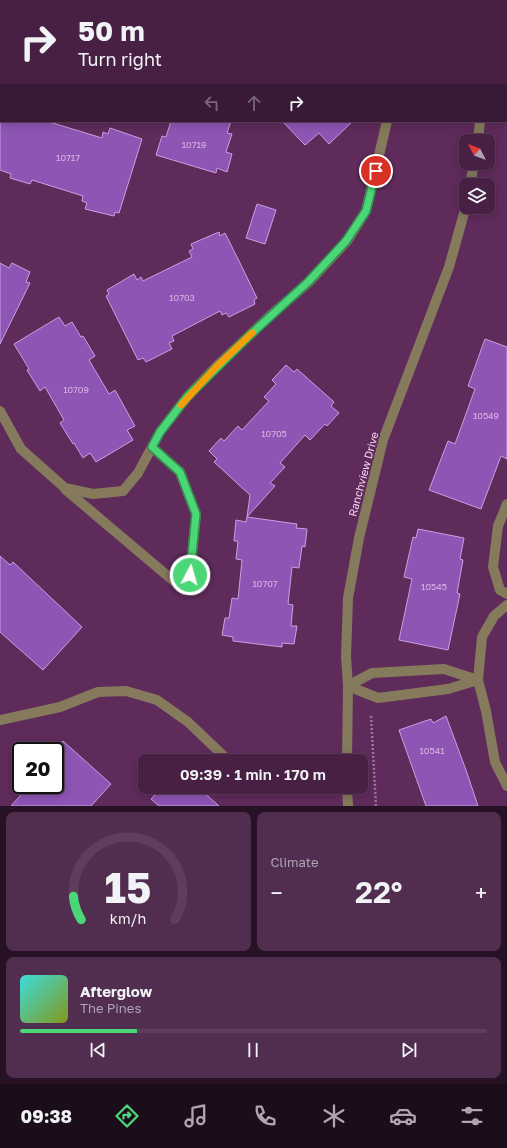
<!DOCTYPE html>
<html lang="en">
<head>
<meta charset="utf-8">
<style>
  :root { --surface:#472044; --page:#512d4f; --text:#f1f3f6; --muted:#b0a3b2; --line:#5f3e5d; --accent:#4bd677 }
  body { margin:0; font-family:"Golos Text",sans-serif; background:var(--page); color:var(--text); height:100vh; display:flex; flex-direction:column; font-size:15px; white-space:nowrap }
  * { box-sizing:border-box; margin:0 }
  p { font-size:13px; color:var(--muted) }
  .icon { flex:none; width:22px; height:22px; fill:none; stroke:currentColor; stroke-width:2; stroke-linecap:round; stroke-linejoin:round }
  .map { position:relative; height:806px; overflow:hidden }
  .drawer { display:flex; flex-direction:column; gap:6px; padding:6px; background:#271225; flex:1 }
  .drawer>* { flex:none }
  .hud { position:absolute; left:0px; top:0px; width:507px; height:122px; box-shadow:0 2px 10px #0003,0 0 0 1px var(--line); background:#472044; color:var(--text); overflow:hidden }
  .needle { width:26px; rotate:312deg }
  .controls { position:absolute; left:459px; top:134px; display:grid; gap:8px }
  .controls a { display:grid; place-items:center; width:36px; height:36px; border-radius:8px; background:var(--surface); box-shadow:0 2px 10px #0003,0 0 0 1px var(--line); font-size:20px }
  .speed { position:absolute; left:12px; top:742px; display:flex; gap:8px; font-size:20px; font-weight:700; text-align:center }
  .speed>* { display:grid; place-content:center; width:52px; height:52px; border-radius:50%; background:var(--surface); box-shadow:0 2px 10px #0003,0 0 0 1px var(--line); line-height:1 }
  .speed .limit { border:2px solid #111; border-radius:6px; background:#fff; color:#111 }
  .pin { position:absolute; display:grid; place-items:center; width:34px; height:34px; color:#fff; margin:-17px; border:2px solid #fff; border-radius:50%; box-shadow:0 1px 4px #0007 }
  .me { position:absolute; width:44px; margin:-22px; rotate:6deg; stroke-linejoin:round; filter:drop-shadow(0 0 3px #0008) }
  .turn { display:flex; align-items:center; gap:14px; height:84px; padding:0 12px; font-size:18px }
  .turn .icon { width:52px; height:52px; stroke-width:2.5 }
  .turn b { display:block; font-size:28px; line-height:34px }
  .lanes { display:flex; align-items:center; height:38px; padding:0 12px; background:#0003; justify-content:center; gap:20px; direction:ltr }
  .lanes .off { opacity:.35 }
  .big { font-size:30px; font-weight:600; line-height:1.1 }
  .drawer .card { flex:1; display:flex; flex-direction:column; justify-content:center; gap:6px; min-width:0; padding:0 14px; border-radius:8px; background:var(--page) }
  .drawer .dial { align-items:center; gap:0 }
  .dial svg { height:104px; overflow:visible; fill:none; stroke:var(--line); stroke-width:7; stroke-linecap:round; text-anchor:middle }
  .dial text { fill:var(--text); stroke:none }
  .song { display:flex; align-items:center; gap:12px }
  .cover { width:48px; height:48px; border-radius:6px; background:linear-gradient(135deg,hsl(180 70% 55%),hsl(70 70% 35%)) }
  .played { height:4px; border-radius:2px; background:linear-gradient(90deg,var(--accent) 25%,var(--line) 25%) }
  .keys { display:flex; justify-content:space-around; direction:ltr }
  .heat { display:flex; justify-content:space-between; align-items:center; font-size:22px; direction:ltr }
  .drawer .tiles { flex:1; display:grid; gap:6px; grid-template-columns:1fr 1fr }
  .card:last-child { grid-column:span 2 }
  .trip { position:absolute; left:138px; top:754px; width:230px; height:40px; border-radius:8px; background:var(--surface); box-shadow:0 2px 10px #0003,0 0 0 1px var(--line); font-weight:600; line-height:40px; text-align:center }
  .menu { display:flex; height:64px; justify-content:space-around; align-items:center; background:#1c0d1b; color:var(--muted) }
  .menu .icon { width:28px; height:28px }
  .menu .selected { color:var(--accent) }
  .menu b { font-size:18px; color:var(--text) }
  .map>svg:first-child { display:block }
</style>
</head>
<body>
<div class="map">
<svg width="507" height="806" viewBox="0 0 507 806">
  <rect width="100%" height="100%" fill="#5f2b5b"/>
  <g fill="#8e55b4" stroke="#c7a1e3">
    <path d="M0,121H46L102,138L103,132L108,134L110,128L142,139L119,213L115,212L114,216L85,209L87,203L82,201L83,196L32,180L30,184L10,178L11,174L0,170Z"/>
    <path d="M171,121H231L227,133L232,134L226,152L232,154L227,172L217,168L216,173L156,155L162,136L166,137Z"/>
    <path d="M282,121H353L329,144L319,133L305,145Z"/>
    <path d="M257,204L276,210L265,244L246,238Z"/>
    <path d="M219,232L220,236L225,233L241,265L257,298L254,300L255,304L229,317L226,313L222,315L220,311L172,336L174,341L169,343L172,349L146,362L143,358L138,360L106,296L109,294L107,290L134,274L137,280L141,277L143,281L192,257L189,251L193,249L191,244Z"/>
    <path d="M0,263L9,268L12,263L30,272L26,282L30,283L0,344Z"/>
    <path d="M59,317L65,326L72,322L81,337L83,336L95,356L89,360L109,394L115,390L135,426L127,430L133,440L96,462L90,453L83,458L74,443L73,444L60,423L64,420L45,387L40,391L27,370L29,369L14,344Z"/>
    <path d="M485,339L507,347V459L501,456L481,509L429,490L448,441L455,444L475,389L468,386Z"/>
    <path d="M286,365L294,372L297,369L334,402L331,406L339,413L327,426L325,424L310,440L305,435L280,463L285,467L270,483L275,486L247,517L250,495L214,462L217,459L209,451L221,438L224,441L238,426L242,430L269,401L264,397L276,384L272,380Z"/>
    <path d="M247,517L297,524L296,528L307,529L305,547L302,546L299,568L292,567L288,604L293,605L291,626H297L294,644L282,643V647L233,641V637L222,635L225,618H229L232,598L238,599L242,560L236,559L238,541H234L236,520L246,522Z"/>
    <path d="M418,529L464,538L460,559L463,560L457,593L460,594L448,650L399,640L412,579L404,577L413,537L416,538Z"/>
    <path d="M0,556L10,565L13,562L82,627L43,670L0,632Z"/>
    <path d="M446,716L466,770L478,806H426L399,730L431,719L433,723Z"/>
    <path d="M63,741L111,784L91,806H11L30,785H55V750Z"/>
    <path d="M162,787H198L219,806H159L151,799Z"/>
  </g>
  <g fill="none" stroke-linecap="round" stroke-linejoin="round">
    <path stroke="#9f739b" stroke-width="2.5" stroke-dasharray="2 2" stroke-linecap="butt" d="M371,716L376,806"/>
    <g stroke="#857a5c" stroke-width="10">
      <path d="M188,0L192,1"/>
      <path d="M478,0V1"/>
      <path d="M12,1V0"/>
      <path d="M163,1V0"/>
      <path d="M330,1V0"/>
      <path d="M478,141L480,121"/>
      <path d="M470,185L474,163"/>
      <path d="M0,411L21,449L65,488L93,494L123,491L138,473L160,432L187,397L216,367L272,314L309,282L347,241L366,211L387,121"/>
      <path d="M66,490L176,583L190,575L196,514L180,472L152,447"/>
      <path d="M507,504L498,526L493,567L500,590L507,594"/>
      <path d="M507,605L494,616L482,637L478,680L486,711L495,762L507,786"/>
      <path d="M444,669L478,680L448,689L378,698L348,686L372,673Z"/>
      <path d="M0,720L60,707L98,692L126,691L157,700L188,722L229,761"/>
      <path d="M347,761L348,686L346,656L348,598L359,538L383,440L449,267L466,206"/>
      <path d="M325,787L347,789"/>
      <path d="M347,787L348,806"/>
    </g>
  </g>
  <g fill="none" stroke-linecap="round" stroke-linejoin="round">
    <defs>
      <path id="route" d="M190,575L196,514L180,472L152,447L160,432L187,397L250,335L308,282L346,241L366,211L376,171"/>
    </defs>
    <use href="#route" stroke="#318b4d" stroke-width="10"/>
    <use href="#route" stroke="#4bd677" stroke-width="7"/>
    <path stroke="#f59e0b" stroke-width="7" d="M181,405L216,367L252,333"/>
  </g>
  <g text-anchor="middle" dominant-baseline="central" stroke-width="4" stroke-linejoin="round" paint-order="stroke">
    <g font-size="9" fill="#dab4e1">
      <text x="194" y="144">10719</text>
      <text x="68" y="157">10717</text>
      <text x="182" y="297">10703</text>
      <text x="76" y="389">10709</text>
      <text x="486" y="415">10549</text>
      <text x="274" y="433">10705</text>
      <text x="265" y="583">10707</text>
      <text x="434" y="586">10545</text>
      <text x="432" y="750">10541</text>
    </g>
    <g font-size="11" fill="#f4d4f0" stroke="#5f2b5b">
      <text transform="translate(363 474) rotate(-75)">Ranchview Drive</text>
    </g>
  </g>
</svg>
<div class="controls">
<a><svg class="needle" viewBox="-14 -14 28 28"><path d="M0-13l5 13h-10z" fill="#e53935"/><path d="M0 13l5-13h-10z" fill="#b0a3b2"/></svg></a>
<a><svg class="icon" aria-label="layers" viewBox="0 0 24 24"><path d="M12 4l9 5-9 5-9-5zM3 14l9 5 9-5"/></svg></a>
</div>
<div class="speed"><div class="limit">20</div></div>
<div class="pin" style="left:376px;top:171px;background:#d93025"><svg class="icon" aria-label="arrive" viewBox="0 0 24 24"><path d="M6 21V4h12l-3 4 3 4H6"/></svg></div>
<svg class="me" style="left:190px;top:575px" viewBox="-20 -20 40 40"><circle r="17" fill="#4bd677" stroke="#fff" stroke-width="3"/><path d="M0-11L8 9 0 5-8 9z" fill="#fff"/></svg>
<div class="trip">09:39 · 1 min · 170 m</div>
<div class="hud">
<div class="turn"><svg class="icon" aria-label="right" viewBox="0 0 24 24"><path d="M7 20v-9h11M14 6l5 5-5 5"/></svg><div><b>50 m</b>Turn right</div></div>
<div class="lanes"><svg class="icon off" aria-label="left" viewBox="0 0 24 24"><path d="M17 20v-9H6M10 6l-5 5 5 5"/></svg><svg class="icon off" aria-label="ahead" viewBox="0 0 24 24"><path d="M12 20V5M6 11l6-6 6 6"/></svg><svg class="icon" aria-label="right" viewBox="0 0 24 24"><path d="M7 20v-9h11M14 6l5 5-5 5"/></svg></div>
</div>
</div>
<section class="drawer">
<div class="tiles">
<div class="card dial"><svg viewBox="0 0 100 80">
<path d="M14 69A42 42 0 1 1 86 69"/>
<path d="M14 69A42 42 0 0 1 8 51" stroke="#4bd677"/>
<text x="50" y="56" font-size="32" font-weight="700">15</text>
<text x="50" y="72" font-size="11">km/h</text>
</svg></div>
<div class="card"><p>Climate</p>
<div class="heat"><a>−</a><b class="big">22°</b><a>+</a></div>
</div>
<div class="card">
<div class="song"><i class="cover"></i><div><b>Afterglow</b><p>The Pines</p></div></div>
<div class="played"></div>
<div class="keys"><svg class="icon" aria-label="previous" viewBox="0 0 24 24"><path d="M18 5L8 12l10 7zM5 5v14"/></svg><svg class="icon" aria-label="pause" viewBox="0 0 24 24"><path d="M8 5v14M16 5v14"/></svg><svg class="icon" aria-label="next" viewBox="0 0 24 24"><path d="M6 5l10 7-10 7zM19 5v14"/></svg></div>
</div>
</div>
</section>
<nav class="menu">
<b>09:38</b>
<svg class="icon selected" aria-label="directions" viewBox="0 0 24 24"><path d="M12 3l9 9-9 9-9-9zM9 14v-3h6M13 9l2 2-2 2"/></svg>
<svg class="icon" aria-label="music" viewBox="0 0 24 24"><path d="M9 18V5l10-2v13"/><circle cx="6" cy="18" r="3"/><circle cx="16" cy="16" r="3"/></svg>
<svg class="icon" aria-label="phone" viewBox="0 0 24 24"><path d="M5 4h4l2 5-3 2q2 4 5 5l2-3 5 2v4C11 20 4 13 5 4z"/></svg>
<svg class="icon" aria-label="climate" viewBox="0 0 24 24"><path d="M12 3v18M4 7l16 10M4 17L20 7"/></svg>
<svg class="icon" aria-label="car" viewBox="0 0 24 24"><path d="M5 17H2v-5l4-1 3-4h7l3 4 3 1v5h-3M9 17h6M6 11h13"/><circle cx="7" cy="17" r="2"/><circle cx="17" cy="17" r="2"/></svg>
<svg class="icon" aria-label="filters" viewBox="0 0 24 24"><path d="M4 7h16M4 17h16"/><circle cx="9" cy="7" r="2"/><circle cx="15" cy="17" r="2"/></svg>
</nav>
</body>
</html>
